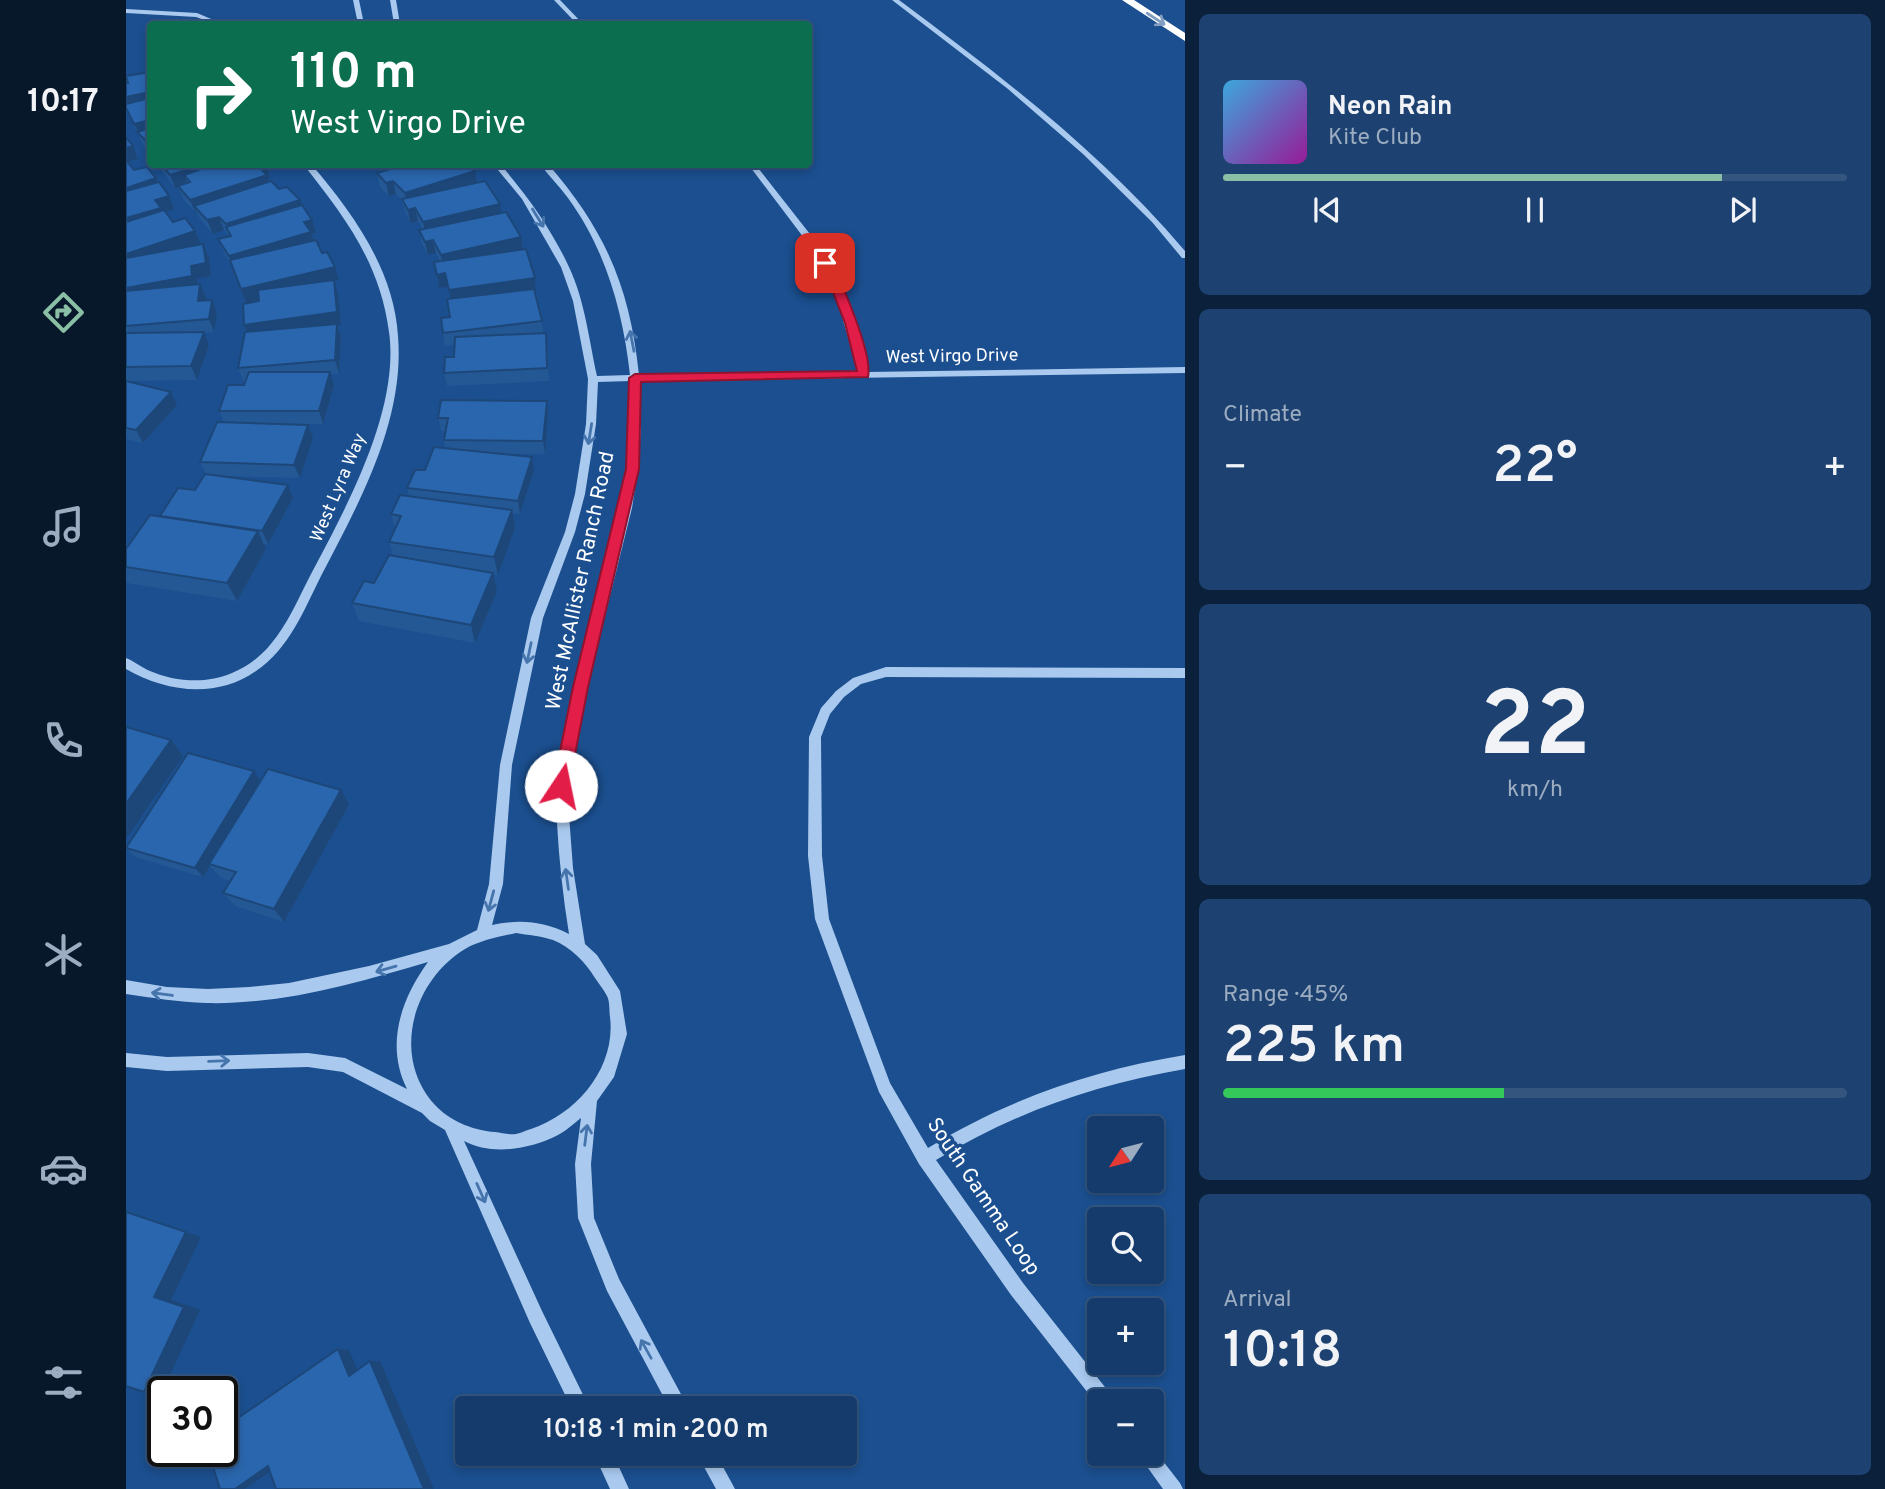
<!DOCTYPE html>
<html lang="en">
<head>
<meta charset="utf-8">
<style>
  :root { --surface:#143b6b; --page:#1d4271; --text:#f1f3f6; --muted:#9dadc1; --line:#33557e; --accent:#8abfa5 }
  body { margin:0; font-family:Overpass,sans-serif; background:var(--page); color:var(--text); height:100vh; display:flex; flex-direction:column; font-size:26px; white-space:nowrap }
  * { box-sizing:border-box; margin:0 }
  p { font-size:23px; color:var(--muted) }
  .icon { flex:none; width:38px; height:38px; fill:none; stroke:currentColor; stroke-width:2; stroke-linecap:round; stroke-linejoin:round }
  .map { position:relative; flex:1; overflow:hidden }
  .side { display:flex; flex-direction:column; gap:14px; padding:14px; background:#0b203b; width:700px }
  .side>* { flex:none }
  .hud { position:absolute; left:21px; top:21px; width:665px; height:147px; border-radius:7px; box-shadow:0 4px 10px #0003,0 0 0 2px var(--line); background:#0b6e4f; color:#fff; overflow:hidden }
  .needle { width:46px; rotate:234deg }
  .fabs { position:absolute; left:961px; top:1116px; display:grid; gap:14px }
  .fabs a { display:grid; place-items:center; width:77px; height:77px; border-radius:7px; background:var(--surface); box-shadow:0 4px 10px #0003,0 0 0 2px var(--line); font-size:35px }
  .speed { position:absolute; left:21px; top:1376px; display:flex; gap:14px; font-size:35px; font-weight:700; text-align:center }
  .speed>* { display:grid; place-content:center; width:91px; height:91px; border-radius:50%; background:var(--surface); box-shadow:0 4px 10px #0003,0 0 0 2px var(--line); line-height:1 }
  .speed .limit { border:4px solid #111; border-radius:10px; background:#fff; color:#111 }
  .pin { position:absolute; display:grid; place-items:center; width:60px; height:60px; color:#fff; margin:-30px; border-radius:14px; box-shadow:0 4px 10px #0006 }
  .me { position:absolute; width:77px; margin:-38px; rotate:11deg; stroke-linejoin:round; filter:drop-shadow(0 0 5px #0008) }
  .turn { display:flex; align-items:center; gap:24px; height:147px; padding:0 28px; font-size:32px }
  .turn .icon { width:91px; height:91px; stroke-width:2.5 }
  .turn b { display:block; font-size:49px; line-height:60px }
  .big { font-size:52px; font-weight:600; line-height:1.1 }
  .side .tile { flex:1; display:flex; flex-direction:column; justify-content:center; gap:10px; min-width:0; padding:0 24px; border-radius:10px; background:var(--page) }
  .side .dial { align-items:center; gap:0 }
  .dial b { font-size:91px; line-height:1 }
  .song { display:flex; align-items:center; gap:21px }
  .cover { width:84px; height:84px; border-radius:10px; background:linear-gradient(135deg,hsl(200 70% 55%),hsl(300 70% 35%)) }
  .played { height:7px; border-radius:4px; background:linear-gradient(90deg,var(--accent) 80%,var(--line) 80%) }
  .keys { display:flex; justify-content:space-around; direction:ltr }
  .heat { display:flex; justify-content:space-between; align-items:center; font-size:38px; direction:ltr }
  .charge { height:10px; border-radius:5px; background:linear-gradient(90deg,#34c759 45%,var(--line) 0) }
  .trip { position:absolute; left:329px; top:1396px; width:402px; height:70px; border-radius:7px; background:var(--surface); box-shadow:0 4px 10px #0003,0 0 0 2px var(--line); font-weight:600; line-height:70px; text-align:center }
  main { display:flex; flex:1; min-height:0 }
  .tabs { display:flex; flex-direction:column; width:126px; justify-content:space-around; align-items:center; background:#08182b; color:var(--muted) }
  .tabs .icon { width:49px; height:49px }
  .tabs .active { color:var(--accent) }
  .tabs b { font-size:32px; color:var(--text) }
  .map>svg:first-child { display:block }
</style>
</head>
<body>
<main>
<nav class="tabs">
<b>10:17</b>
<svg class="icon active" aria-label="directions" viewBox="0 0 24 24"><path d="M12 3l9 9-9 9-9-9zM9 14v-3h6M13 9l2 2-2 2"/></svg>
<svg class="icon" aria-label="music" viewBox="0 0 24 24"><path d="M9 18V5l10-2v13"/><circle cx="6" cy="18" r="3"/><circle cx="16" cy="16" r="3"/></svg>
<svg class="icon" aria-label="phone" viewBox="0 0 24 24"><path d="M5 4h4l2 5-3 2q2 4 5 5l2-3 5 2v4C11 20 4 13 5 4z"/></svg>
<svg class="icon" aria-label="climate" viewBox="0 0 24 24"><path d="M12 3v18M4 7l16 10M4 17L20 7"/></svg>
<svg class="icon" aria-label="car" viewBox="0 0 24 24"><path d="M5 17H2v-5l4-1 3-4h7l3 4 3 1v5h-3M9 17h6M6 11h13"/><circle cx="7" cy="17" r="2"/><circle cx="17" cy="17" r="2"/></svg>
<svg class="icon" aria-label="filters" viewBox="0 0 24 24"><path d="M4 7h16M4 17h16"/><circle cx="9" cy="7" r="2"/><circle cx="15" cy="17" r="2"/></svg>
</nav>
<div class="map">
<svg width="1059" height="1489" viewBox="0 0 1059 1489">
  <rect width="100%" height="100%" fill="#1b4f8f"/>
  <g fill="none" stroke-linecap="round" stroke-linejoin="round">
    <g fill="#a9c9ee" fill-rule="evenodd">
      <path d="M227,0H233L238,24H232Z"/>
      <path d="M264,0H270L274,24H268Z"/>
      <path d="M428,0H434L457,24H451Z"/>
      <path d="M766,0H773C875,76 976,153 1059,251V258H1056L1026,222L957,154L882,89Z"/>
      <path d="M0,9L71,13L97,24H90L70,17L0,13Z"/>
      <path d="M177,164H185C227,213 268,270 272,336C279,421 233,503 195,576C178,610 163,649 130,671C90,699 40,692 0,669V658C8,661 15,667 24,671C49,682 81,684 106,673C121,667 134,657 144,645C162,624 172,599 184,576C220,508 274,410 263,332C254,263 219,217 177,164Z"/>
      <path d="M367,164H374C401,195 426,230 443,267C459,301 463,340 471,376L504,375C497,312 480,250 442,198C433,186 423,176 414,164H422C480,231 504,288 513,375L732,372L706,282L684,246L622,164H629L691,243L714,282L741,372L1059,367V373L514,381L515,427L512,468L506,508L457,704L442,783V802L447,868L459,944L471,955L494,991L501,1034L488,1077L471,1101L465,1164L468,1218L493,1279L563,1409H544L481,1291L452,1218L449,1164L455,1118C447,1124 440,1131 432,1135C405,1149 366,1156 338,1141L416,1311L464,1409H446L404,1323L319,1130L304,1121L296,1113L217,1072L182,1067L41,1071L0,1067V1053L41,1057L182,1053L219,1058L281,1089C259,1045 275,999 302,962C231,983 156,1005 80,1003C53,1002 27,998 0,994V980L41,987L82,989L123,987L163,983L243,966L323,944L351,930L363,884L374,765L405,618L439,532L449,494L460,424L462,379L447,301L435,267L396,199ZM505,381C517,521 444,650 429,786C428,799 430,811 431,823C433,860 437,897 443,934C418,921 393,919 366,925L377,884L386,765L417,618L449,532L459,494L470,424L472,382ZM390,933C402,935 415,936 427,940C445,947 459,962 469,978C473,984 478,990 481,996C484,1002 483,1010 484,1017C490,1067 452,1113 405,1129C401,1130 395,1133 390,1134C384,1135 376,1133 369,1132C350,1131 326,1122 312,1108C264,1060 285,982 339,949C355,940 373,937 390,933Z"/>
      <path d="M760,667L1059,668V678L760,677L735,684L718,697L704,714L695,737L696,856L703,919L764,1083L802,1148C882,1099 967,1070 1059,1055V1069C967,1085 890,1112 810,1160L897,1283L986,1396L989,1402H973V1407L885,1295L793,1164L753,1092L689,919L682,856L683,737L695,708L710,691L727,678Z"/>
      <path d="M1026,1447L1054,1483L1057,1489H1037L1012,1454H1026Z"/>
      <path d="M468,1454H487L503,1489H484Z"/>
      <path d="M571,1454H590L609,1489H590Z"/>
    </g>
    <path fill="#fff" fill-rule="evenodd" d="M996,0H1008L1059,33V41Z"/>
  </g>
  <g fill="#245895">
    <path d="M24,72V154L17,145L0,110Z"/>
    <path d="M0,137L12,159L2,162L8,170L31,182L43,196L48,209L39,212L47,222L69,231L75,245L77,244L83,258L85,276L71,279V285L80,298L79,300L91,313L88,332L78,333L83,345L71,380L0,381Z"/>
    <path d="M31,164H140L144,178L142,179L143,181L175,206L186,220L190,233L186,234L188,241L196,253L209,267L213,280L208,281L212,294L215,325L211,326L215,337L213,374H204L208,385L197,424H156L182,425L187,438L174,478L92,476L162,485L167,498L142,544H138L140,549L111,601L1,583L0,582V549L34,516L69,490L80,474L74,462L98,422L93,411L118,385L120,381L118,382L112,368L120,332L118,325L133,301L132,300L120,303L107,268L98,253L92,239L103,236L102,234L98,230L87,234L74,219L71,213H70L57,199L52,187L49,188Z"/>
    <path d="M251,173L351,182L374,204L375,212L395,237L397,249L409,278L410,291L409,292L416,321L417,333H420L423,381L321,386L318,373L328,357L329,345L319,346L317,333L324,317L325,299L322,287L313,288L308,262L314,261L310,253L302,255L296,244L293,230H297L292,221L284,223L279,212L276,200L270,194L263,196L254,187Z"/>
    <path d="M0,381L51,405L17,443L0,439Z"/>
    <path d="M421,401L422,414L419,454H374L406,457L408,470L394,514L386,513L389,528L372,575H367L371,591L349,643L233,621L226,603L248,583L267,555L263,542L269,529L265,514L283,496L281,488L319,448L318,440L319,431H315L312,418Z"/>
    <path d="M134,781L223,805L158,922L109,906L97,893L104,881L95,878L84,866L77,877L9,857L0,848Z"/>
  </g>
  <g fill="#1d4779">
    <path d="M24,92V106L0,108V97Z"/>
    <path d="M24,120V134L12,132L8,124Z"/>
    <path d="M7,146L12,159L1,162L0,171V148Z"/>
    <path d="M79,164H124L58,175L62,185L49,188L44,175Z"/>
    <path d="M140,165L144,178L142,179L145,189L68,206L71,213H70L64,200L133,167Z"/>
    <path d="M349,171L351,184L281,206L279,193Z"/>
    <path d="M30,178L36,192L0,203V188Z"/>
    <path d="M267,181L270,194L263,196L260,183Z"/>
    <path d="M43,196L48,209L37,213L0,234V218L29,200Z"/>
    <path d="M174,200L178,213L106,237L100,224Z"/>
    <path d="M374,204L376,218L300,235L297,222Z"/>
    <path d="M289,208L292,221L284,223L282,210Z"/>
    <path d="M93,217L98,230L87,234L81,220Z"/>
    <path d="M186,220L190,233L186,234L189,246L108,270L103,256L178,222Z"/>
    <path d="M69,231L75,245L0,269V254Z"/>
    <path d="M395,237L397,250L318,269L315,255Z"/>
    <path d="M307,240L310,253L302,255L299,242Z"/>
    <path d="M77,244L83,258L85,276L71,279L72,289L0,302V288L65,266Z"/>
    <path d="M209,267L213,280L208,281L212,294L215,325L211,326L215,337L213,374L209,360L123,338L118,325L208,281L120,303L115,289Z"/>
    <path d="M319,273L322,287L313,288L311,275Z"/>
    <path d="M409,278L410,291L326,304L323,290Z"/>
    <path d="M74,284L80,298L77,314L72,301Z"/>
    <path d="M86,300L91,313L88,332L83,319Z"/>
    <path d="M78,332L83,345L71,380L65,366Z"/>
    <path d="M204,372L208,385L197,424L193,411Z"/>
    <path d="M45,392L51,405L17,443L10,430Z"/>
    <path d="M421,401L422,414L419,454L417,441Z"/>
    <path d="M182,425L187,438L174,478L168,465Z"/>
    <path d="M406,457L408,470L394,514L392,501Z"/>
    <path d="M162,485L167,498L142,544L136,531Z"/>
    <path d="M386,510L389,528L372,575L368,557Z"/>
    <path d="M132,531L140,549L111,601L101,583Z"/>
    <path d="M367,573L371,591L349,643L345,625Z"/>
    <path d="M45,740L57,756L0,839V804Z"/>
    <path d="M128,771L135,782L83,864L84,866L77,877L69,868Z"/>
    <path d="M215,790L223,805L158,922L148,909Z"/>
    <path d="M0,1212L75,1237L45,1300L74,1310L36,1392H18L28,1297Z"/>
    <path d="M212,1349L223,1350L234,1376H223Z"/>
    <path d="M244,1361H254L308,1489H298Z"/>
    <path d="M156,1463L119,1489H109L142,1466Z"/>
  </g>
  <g fill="#2a66ad" stroke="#1d4779" stroke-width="2">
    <path d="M24,72V92L0,97V83H2L0,76Z"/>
    <path d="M24,98V120L8,124L0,108V104Z"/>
    <path d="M24,128V144H23L11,132Z"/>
    <path d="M0,137L7,146L0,148Z"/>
    <path d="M0,160L8,170L21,167L30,178L0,188Z"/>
    <path d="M35,164H79L44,175Z"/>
    <path d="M90,164H140L133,167L141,175L64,200L52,186L64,182L58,175Z"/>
    <path d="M281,164H342L349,171L279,193L267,181L260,183L251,173Z"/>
    <path d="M145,181L153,189L161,187L174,200L100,224L93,217L81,220L68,206Z"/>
    <path d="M359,181L374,204L297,222L289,208L282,210L276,199Z"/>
    <path d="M33,182L43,196L29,200L35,208L0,218V191Z"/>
    <path d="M176,205L186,220L178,222L185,232L103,256L92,239L105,236L100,227Z"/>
    <path d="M38,210L47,222L59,218L69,231L0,254V222Z"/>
    <path d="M380,212L395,237L315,255L307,240L299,242L293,230Z"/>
    <path d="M190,240L196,253L201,252L209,267L115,289L104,260Z"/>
    <path d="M77,244L80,263L65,266L66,276L0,288V258Z"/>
    <path d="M400,249L409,278L323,290L319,273L311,275L308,262Z"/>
    <path d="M208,280L211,312L118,325L117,304L133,301L132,290Z"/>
    <path d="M74,284L72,301L86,300L83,319L0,326V291Z"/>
    <path d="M408,289L416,321L317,333L315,318L324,317L321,299Z"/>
    <path d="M211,324L209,360L112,368L119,332Z"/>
    <path d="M78,332L65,366L0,367V333Z"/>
    <path d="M420,333L421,368L318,373L319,357H328L329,337Z"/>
    <path d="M123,372H204L193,411H93L102,385H118Z"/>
    <path d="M0,381L45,392L10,430L0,428Z"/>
    <path d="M315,400L421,401L417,441L318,440L322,418H312Z"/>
    <path d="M91,422L182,425L168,465L74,462Z"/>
    <path d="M308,447L406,457L392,501L281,488L289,470H299Z"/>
    <path d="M79,474L162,485L136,531L34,516L52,488L69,490Z"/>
    <path d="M274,495L386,510L368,557L263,542L275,516L265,514Z"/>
    <path d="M24,515L132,531L101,583L0,567V549Z"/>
    <path d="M263,555L367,573L345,625L226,603L238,581L248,583Z"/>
    <path d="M0,727L45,740L0,804Z"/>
    <path d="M62,753L128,771L69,868L0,848Z"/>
    <path d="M142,769L215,790L148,909L97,893L110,872L83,864Z"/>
    <path d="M0,1212L60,1232L28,1297L58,1307L18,1392L0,1386Z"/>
    <path d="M212,1349L223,1376L244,1361L298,1489H150L142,1466L109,1489H94L82,1451H96V1429Z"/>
  </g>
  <defs><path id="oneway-shaft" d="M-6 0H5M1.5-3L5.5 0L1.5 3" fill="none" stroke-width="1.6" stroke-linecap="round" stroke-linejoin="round" transform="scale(1.75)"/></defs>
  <use stroke="#829ec1" href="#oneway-shaft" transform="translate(1030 19) rotate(33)"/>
  <g stroke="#4674ac">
    <use href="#oneway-shaft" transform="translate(412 218) rotate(58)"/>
    <use href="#oneway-shaft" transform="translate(506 341) rotate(-101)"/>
    <use href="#oneway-shaft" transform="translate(464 434) rotate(99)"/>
    <use href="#oneway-shaft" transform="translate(403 653) rotate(102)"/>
    <use href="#oneway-shaft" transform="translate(441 879) rotate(-98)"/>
    <use href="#oneway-shaft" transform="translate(365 901) rotate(105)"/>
    <use href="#oneway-shaft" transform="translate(260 969) rotate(164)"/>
    <use href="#oneway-shaft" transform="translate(36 994) rotate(-172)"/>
    <use href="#oneway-shaft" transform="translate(93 1061) rotate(-2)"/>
    <use href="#oneway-shaft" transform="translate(460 1135) rotate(-83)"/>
    <use href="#oneway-shaft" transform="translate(355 1193) rotate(66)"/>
    <use href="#oneway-shaft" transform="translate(520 1349) rotate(-119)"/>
  </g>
  <path fill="#e11d48" stroke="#92132f" stroke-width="2" d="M695,261H703C716,281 747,355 742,377L515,382L513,469L462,687L443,786L435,793L429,791L427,786L447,687L500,469L503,378L509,374L731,371L719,323Z"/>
  <g text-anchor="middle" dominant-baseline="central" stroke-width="7" stroke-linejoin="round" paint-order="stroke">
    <g font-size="18" fill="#fff" stroke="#1b4f8f">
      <text transform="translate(826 357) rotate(-1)">West Virgo Drive</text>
      <text transform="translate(213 488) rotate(-67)">West Lyra Way</text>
    </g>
    <g font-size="21" fill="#fff" stroke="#1b4f8f">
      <text transform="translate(455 581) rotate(-78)">West McAllister Ranch Road</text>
      <text transform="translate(857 1197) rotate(56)">South Gamma Loop</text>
    </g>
  </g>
</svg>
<div class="fabs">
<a><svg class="needle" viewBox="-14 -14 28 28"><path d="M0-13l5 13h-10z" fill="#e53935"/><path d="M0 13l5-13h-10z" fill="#9dadc1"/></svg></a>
<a><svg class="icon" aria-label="search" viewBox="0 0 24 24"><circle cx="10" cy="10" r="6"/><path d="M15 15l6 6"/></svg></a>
<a>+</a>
<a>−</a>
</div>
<div class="speed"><div class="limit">30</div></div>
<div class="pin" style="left:699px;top:263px;background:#d93025"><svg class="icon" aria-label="arrive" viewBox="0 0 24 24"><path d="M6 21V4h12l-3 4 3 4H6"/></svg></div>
<svg class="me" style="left:435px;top:786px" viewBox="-20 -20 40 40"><circle r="19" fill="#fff"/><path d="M0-13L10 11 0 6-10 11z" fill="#e11d48"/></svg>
<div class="trip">10:18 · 1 min · 200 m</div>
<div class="hud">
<div class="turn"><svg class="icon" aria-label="right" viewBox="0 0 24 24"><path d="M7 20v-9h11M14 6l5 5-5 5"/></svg><div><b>110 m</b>West Virgo Drive</div></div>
</div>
</div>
<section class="side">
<div class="tile">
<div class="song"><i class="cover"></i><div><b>Neon Rain</b><p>Kite Club</p></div></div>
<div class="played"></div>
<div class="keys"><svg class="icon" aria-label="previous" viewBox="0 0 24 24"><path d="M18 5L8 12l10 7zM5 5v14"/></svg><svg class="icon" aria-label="pause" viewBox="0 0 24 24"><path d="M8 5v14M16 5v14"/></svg><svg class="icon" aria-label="next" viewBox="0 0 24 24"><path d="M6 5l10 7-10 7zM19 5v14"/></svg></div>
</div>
<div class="tile"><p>Climate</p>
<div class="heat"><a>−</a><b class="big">22°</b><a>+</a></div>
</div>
<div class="tile dial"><b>22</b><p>km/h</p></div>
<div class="tile"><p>Range · 45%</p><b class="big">225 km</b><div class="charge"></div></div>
<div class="tile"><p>Arrival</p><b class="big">10:18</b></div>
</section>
</main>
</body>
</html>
